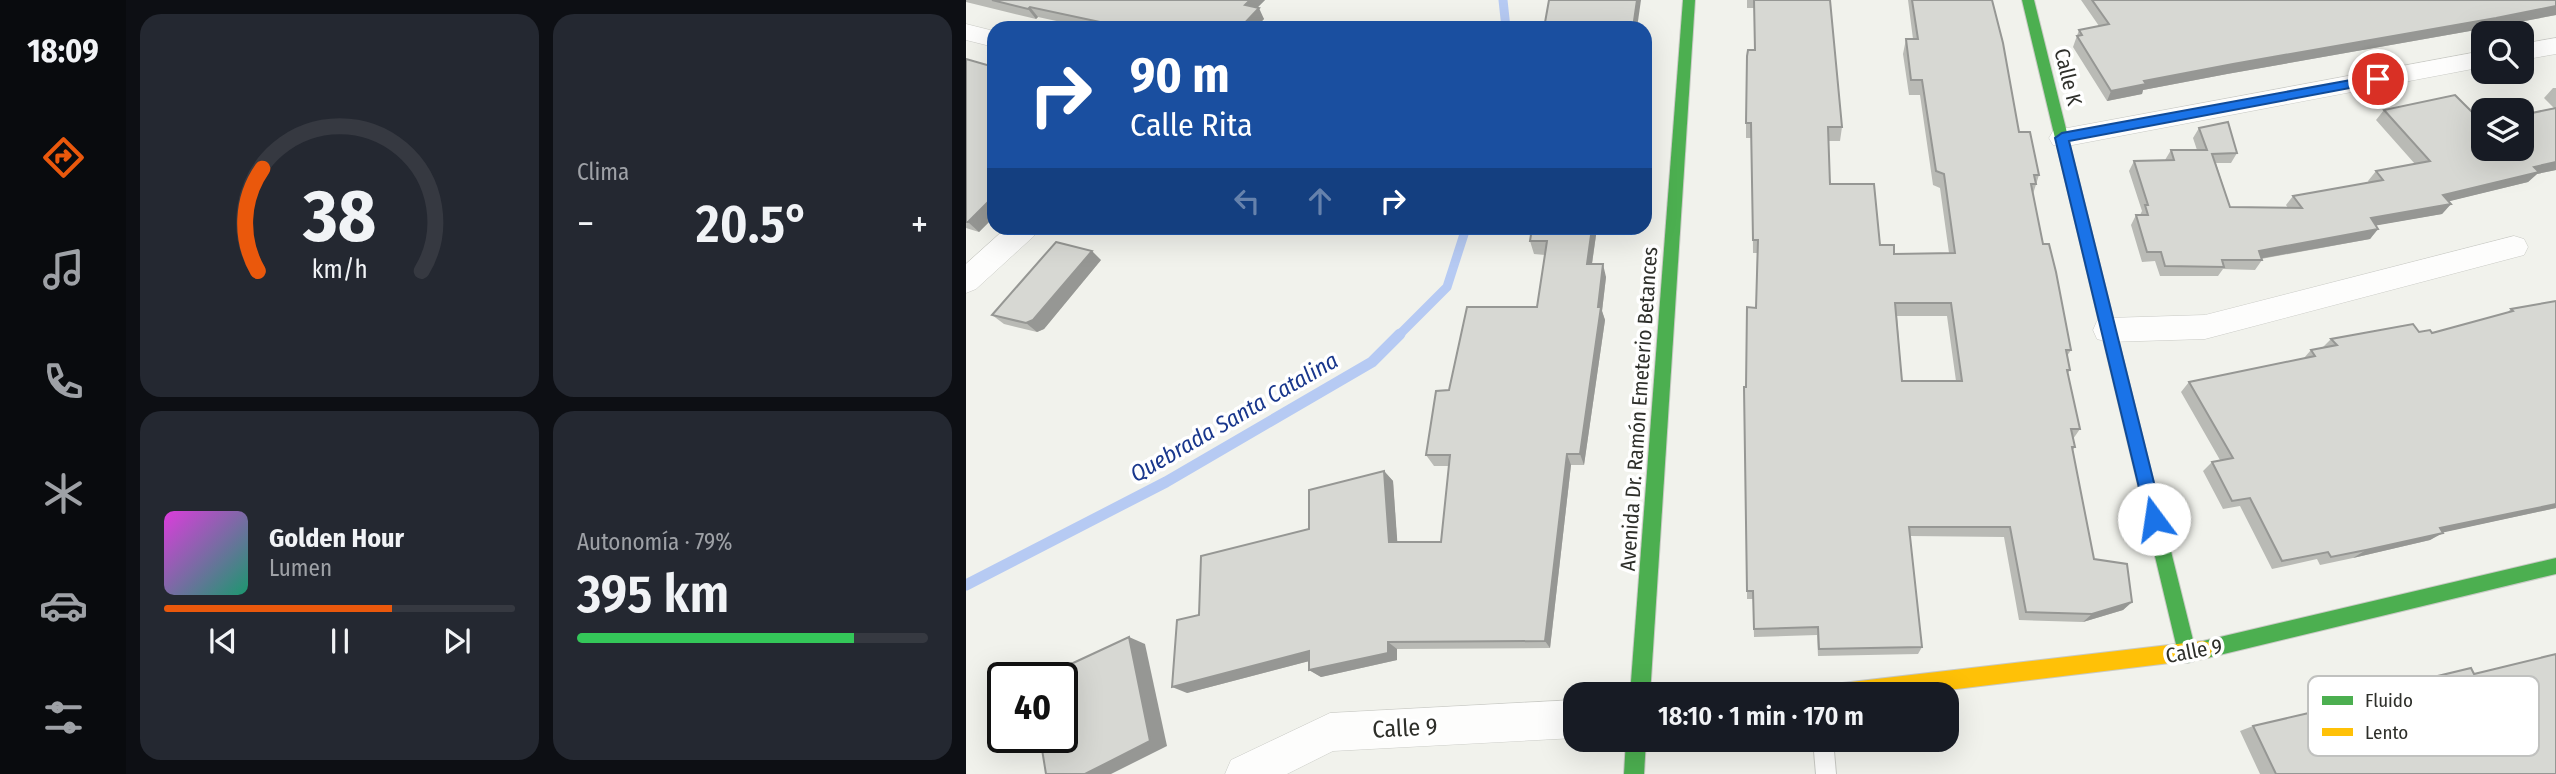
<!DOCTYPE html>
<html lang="es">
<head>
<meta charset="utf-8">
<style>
  :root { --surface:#171b24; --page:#242831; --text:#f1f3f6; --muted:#9ea1a6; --line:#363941; --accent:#ea580c }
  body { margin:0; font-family:"Fira Sans Condensed",sans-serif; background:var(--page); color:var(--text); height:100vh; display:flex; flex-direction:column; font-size:26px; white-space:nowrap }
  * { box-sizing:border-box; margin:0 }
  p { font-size:23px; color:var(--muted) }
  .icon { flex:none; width:38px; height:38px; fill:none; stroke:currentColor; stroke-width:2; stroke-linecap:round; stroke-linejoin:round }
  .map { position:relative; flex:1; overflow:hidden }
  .drawer { display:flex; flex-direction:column; gap:14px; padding:14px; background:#0d0f14; width:840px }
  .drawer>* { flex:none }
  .guide { position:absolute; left:21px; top:21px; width:665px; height:214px; border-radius:21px; box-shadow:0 7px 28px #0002; background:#1a4fa0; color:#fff; overflow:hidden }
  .tools { position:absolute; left:1505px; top:21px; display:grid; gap:14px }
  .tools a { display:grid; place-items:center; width:63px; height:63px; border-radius:14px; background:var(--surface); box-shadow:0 7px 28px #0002; font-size:35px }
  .speed { position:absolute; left:21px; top:662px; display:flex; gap:14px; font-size:35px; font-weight:700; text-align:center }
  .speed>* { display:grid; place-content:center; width:91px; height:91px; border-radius:50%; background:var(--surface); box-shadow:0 7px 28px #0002; line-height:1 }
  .speed .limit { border:4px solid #111; border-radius:10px; background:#fff; color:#111 }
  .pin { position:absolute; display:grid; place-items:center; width:60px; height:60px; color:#fff; margin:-30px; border:4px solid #fff; border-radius:50%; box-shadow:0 2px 7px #0007 }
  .me { position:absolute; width:77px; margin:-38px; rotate:346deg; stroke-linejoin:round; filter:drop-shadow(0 0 5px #0008) }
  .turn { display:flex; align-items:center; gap:24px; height:147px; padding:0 28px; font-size:32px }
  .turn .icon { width:91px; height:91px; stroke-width:2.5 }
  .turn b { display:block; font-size:49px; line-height:60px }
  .lanes { display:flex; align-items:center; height:66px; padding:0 28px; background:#0003; justify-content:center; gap:35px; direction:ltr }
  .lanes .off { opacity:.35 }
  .big { font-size:52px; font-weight:600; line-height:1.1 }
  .drawer .card { flex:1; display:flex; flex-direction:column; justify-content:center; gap:10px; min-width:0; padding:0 24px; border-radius:21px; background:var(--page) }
  .drawer .dial { align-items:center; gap:0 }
  .dial svg { height:182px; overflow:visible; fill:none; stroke:var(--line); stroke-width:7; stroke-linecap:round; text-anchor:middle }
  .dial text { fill:var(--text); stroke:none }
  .song { display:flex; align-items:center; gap:21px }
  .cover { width:84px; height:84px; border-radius:10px; background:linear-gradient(135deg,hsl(300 70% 55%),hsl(160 70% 35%)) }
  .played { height:7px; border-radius:4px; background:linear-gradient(90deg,var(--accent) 65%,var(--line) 65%) }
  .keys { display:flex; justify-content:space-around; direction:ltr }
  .heat { display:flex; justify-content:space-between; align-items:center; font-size:38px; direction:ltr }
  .charge { height:10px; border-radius:5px; background:linear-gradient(90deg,#34c759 79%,var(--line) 0) }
  .drawer .tiles { flex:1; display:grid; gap:14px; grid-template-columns:repeat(2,1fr) }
  .trip { position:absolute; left:597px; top:682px; width:396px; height:70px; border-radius:21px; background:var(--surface); box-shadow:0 7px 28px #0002; font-weight:600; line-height:70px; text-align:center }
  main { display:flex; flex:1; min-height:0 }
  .menu { display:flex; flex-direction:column; width:126px; justify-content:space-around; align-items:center; background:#090b0e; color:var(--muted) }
  .menu .icon { width:49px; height:49px }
  .menu .selected { color:var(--accent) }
  .menu b { font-size:32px; color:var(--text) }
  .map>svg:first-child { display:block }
</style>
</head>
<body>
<main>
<nav class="menu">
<b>18:09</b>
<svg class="icon selected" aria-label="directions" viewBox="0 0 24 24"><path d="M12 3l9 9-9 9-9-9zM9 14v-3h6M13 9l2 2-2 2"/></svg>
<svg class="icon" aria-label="music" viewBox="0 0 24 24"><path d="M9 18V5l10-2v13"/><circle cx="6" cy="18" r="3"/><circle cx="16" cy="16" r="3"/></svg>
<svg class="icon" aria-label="phone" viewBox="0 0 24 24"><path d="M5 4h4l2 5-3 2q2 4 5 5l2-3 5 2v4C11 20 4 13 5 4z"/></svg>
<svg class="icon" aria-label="climate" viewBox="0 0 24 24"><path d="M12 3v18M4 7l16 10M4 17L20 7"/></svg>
<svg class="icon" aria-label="car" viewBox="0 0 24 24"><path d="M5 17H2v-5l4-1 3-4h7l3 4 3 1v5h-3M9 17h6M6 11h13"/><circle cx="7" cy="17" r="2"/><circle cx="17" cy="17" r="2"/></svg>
<svg class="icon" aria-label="filters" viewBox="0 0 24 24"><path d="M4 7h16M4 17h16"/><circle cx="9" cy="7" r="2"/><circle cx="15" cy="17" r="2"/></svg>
</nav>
<section class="drawer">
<div class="tiles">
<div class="card dial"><svg viewBox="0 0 100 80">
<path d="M14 69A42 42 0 1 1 86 69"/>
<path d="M14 69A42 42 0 0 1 16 24" stroke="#ea580c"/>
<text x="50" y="56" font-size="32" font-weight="700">38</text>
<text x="50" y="72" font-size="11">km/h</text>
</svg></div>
<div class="card"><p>Clima</p>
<div class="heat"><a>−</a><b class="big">20.5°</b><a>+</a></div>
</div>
<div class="card">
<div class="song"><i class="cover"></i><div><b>Golden Hour</b><p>Lumen</p></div></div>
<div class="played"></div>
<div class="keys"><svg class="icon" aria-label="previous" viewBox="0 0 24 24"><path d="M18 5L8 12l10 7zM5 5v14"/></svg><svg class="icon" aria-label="pause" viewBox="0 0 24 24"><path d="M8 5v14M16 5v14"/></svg><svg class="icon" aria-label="next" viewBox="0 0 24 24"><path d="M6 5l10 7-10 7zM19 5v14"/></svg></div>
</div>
<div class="card"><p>Autonomía · 79%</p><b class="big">395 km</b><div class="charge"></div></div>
</div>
</section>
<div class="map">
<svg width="1590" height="774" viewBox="0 0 1590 774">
  <rect width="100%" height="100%" fill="#f1f2ec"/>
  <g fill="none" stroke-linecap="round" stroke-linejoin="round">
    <g stroke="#b6caf3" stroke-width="9">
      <path d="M537,0L540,28"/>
      <path d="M432,336L481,287L500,228"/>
    </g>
    <path stroke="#b6caf3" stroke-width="11" d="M0,585L200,482L406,362L434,334"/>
    <defs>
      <path id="lane" d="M847,740H867L870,774H850Z"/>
      <g id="street">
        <path d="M0,24L28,31V47L0,40Z"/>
        <path d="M1590,38V54L1556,60V44Z"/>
        <path d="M1517,51V67L1096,147L1087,145L1083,138L1087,131L1096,129Z"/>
        <path d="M40,228H72L68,236L10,289L0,293V264Z"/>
        <path d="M1548,236L1558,239L1562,247L1558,255L1239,339L1142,342L1131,339L1127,330L1131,321L1142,318L1239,315Z"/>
        <path d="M609,700V738L367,751L321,774H259L265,760L364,713Z"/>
      </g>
      <g id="fast">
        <path d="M717,0H729L684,695H664Z"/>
        <path d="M1056,0H1068L1229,648L1230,643L1237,641L1590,558V574L1237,659L1230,655L1228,661L1221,663L1214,661Z"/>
        <path d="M660,740H680L678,774H658Z"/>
      </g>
      <path id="slow" d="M1237,641L1244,643L1246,650L1244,657L1237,659L941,695H850L852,688L859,685Z"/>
    </defs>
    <use href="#lane" stroke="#c9cac5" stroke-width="2"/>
    <use href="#street" stroke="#c9cac5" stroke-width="1"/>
    <use href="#fast" stroke="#c9cac5" stroke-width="2"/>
    <use href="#slow" stroke="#c9cac5" stroke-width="2"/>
    <use href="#lane" fill="#fdfdfc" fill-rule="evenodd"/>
    <use href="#street" fill="#fdfdfc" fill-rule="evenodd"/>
    <use href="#fast" fill="#4caf50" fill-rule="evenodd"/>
    <use href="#slow" fill="#ffc107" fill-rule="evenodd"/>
  </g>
  <g fill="#b9bab5" fill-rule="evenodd">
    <path d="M0,0H299L291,8L298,19L289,28H123L72,17L70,19L0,2Z"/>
    <path d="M781,0H864L876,127L874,141H862L864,184L914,245L928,254L983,253L974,188L967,185L954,95H943L937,54L940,39H947L942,0H1026L1053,132L1073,175L1067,194L1077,244L1105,350L1101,356L1104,370L1102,373L1114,429L1107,439L1109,447L1106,451L1128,559L1166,602L1157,610L1117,622L1053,620L1038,537L944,536L956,647L952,654L852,656L851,635L788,637L787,599H781V591L780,387L790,308L791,253H787L786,138H780V123L789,50L788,8H781ZM931,316H981L990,381H936Z"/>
    <path d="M1115,0H1590V15L1521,28L1261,74L1177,90L1176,94L1141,101L1107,47L1113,30L1133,26Z"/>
    <path d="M0,59L28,67V217L13,232L0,228Z"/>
    <path d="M1587,88H1590V170L1571,174L1562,182L1483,201L1485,204L1476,214L1410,225L1412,229L1404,239L1295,259L1296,260L1289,270L1257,269L1252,276H1194L1189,261L1176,262L1165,225L1170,215H1174L1176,211L1163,171L1168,161L1199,160L1205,150H1231L1227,138L1233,128L1271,153L1265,163H1250L1264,207L1322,208L1320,205L1327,196L1403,183L1402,181L1410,171L1449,164L1410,120L1418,110L1516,123L1588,108L1578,98Z"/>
    <path d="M566,228H631L626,264L640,277L636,311L639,320L618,465H605L584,648L431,649V660L355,677L343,670V661L221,693L233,615L418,471L427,481L431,542H475L483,466H468L460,455L483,390L571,307L579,255L568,254L564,241Z"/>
    <path d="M135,260L78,329L71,332L38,324L26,315Z"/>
    <path d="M1590,301V508L1477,532L1464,540L1387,558L1354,565L1351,559L1306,569L1274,506L1257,509L1237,471L1246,462L1254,460L1215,392L1223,382L1338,358L1345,350L1356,348L1365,339L1453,332L1466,333L1541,313L1545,309Z"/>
    <path d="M1508,674L1590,774H1294L1274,731L1287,726L1359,715L1411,703L1406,695L1422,688Z"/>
  </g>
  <g fill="#969794">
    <path d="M284,0H299L284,15L279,5Z"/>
    <path d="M671,0H675L671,28H667Z"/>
    <path d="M1590,6V15L1521,28L1261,74L1177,90L1176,94L1141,101L1145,91L1178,81L1267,64Z"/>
    <path d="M64,7L72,17L70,19L62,9Z"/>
    <path d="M293,8L298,19L289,28H274Z"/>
    <path d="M1590,162V170L1571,174L1562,182L1468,205L1477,195L1568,167Z"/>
    <path d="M28,196V217L13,232L2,222Z"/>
    <path d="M1485,204L1476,214L1396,228L1405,218Z"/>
    <path d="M626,228H631L624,277L621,264Z"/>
    <path d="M1412,229L1404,239L1286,260L1293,251Z"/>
    <path d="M126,251L135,260L78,329L71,332L60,323Z"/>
    <path d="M637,264L640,277L636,311L639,320L618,465L614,454Z"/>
    <path d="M601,454L605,465L584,648L579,641Z"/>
    <path d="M418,471L427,481L432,551L423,542Z"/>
    <path d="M1590,504V508L1461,536L1474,528Z"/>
    <path d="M1477,533L1464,540L1387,558L1400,550Z"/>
    <path d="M1166,602L1157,610L1117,622L1126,614Z"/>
    <path d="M163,637L179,644L201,746L145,774H119Z"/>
    <path d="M422,642L431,649V660L355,677L343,670Z"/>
    <path d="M343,651L355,658L221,693L206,687Z"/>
  </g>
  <g fill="#d7d8d3" stroke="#969794" stroke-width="2" fill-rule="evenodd">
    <path d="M26,0H284L279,5L293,8L274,28H162L64,7L62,9Z"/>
    <path d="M583,0H671L667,28H578Z"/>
    <path d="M788,0H864L876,127H862L864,184H908L914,245H928V254L989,253L978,174L970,171L956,80H945L940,39H952L946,0H1026L1037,43L1053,132H1064L1073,175H1068L1070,184H1065L1077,244H1083L1090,272L1105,350H1100L1104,370H1101L1114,429H1105L1109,447H1106L1128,559L1161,564L1166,602L1126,614L1060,612L1044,527H943L956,647L853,649L852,627L788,629L787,591H781L778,387H780L781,307L790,308L792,240H787L785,123H780L781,56L782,50H789ZM929,303H985L996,381H936Z"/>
    <path d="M1126,0H1590V6L1530,18L1267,64L1178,81L1180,84L1145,91L1111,36L1116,35L1113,30L1143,24Z"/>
    <path d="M0,59L28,67V196L2,222H0Z"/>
    <path d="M1489,95L1517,123V149H1556V115L1590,108V162L1568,167L1573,172L1477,195L1485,204L1405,218L1412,229L1293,251L1296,260H1256L1258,267L1199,266L1195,252H1181L1170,215H1182L1179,205H1182L1168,161L1208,160L1205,150H1241L1233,128L1262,122L1271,153L1246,154L1264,207L1336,208L1327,196L1417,180L1410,171L1464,161L1418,110Z"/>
    <path d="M566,228H626L621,264H637L632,307H635L614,454H601L579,641L422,642V653L343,670V651L206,687L211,620L233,615L235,556L343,529V490L418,471L423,542H475L484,455H460L470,391L483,390L501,307H571L581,241H564Z"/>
    <path d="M90,242L126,251L67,320L60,323L26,315Z"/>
    <path d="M1590,301V504L1474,528L1477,533L1400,550L1365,557L1362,552L1316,561L1284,498L1266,501L1246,462L1267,458L1223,382L1349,356L1345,350L1371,345L1365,339L1447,324L1453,332L1464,330L1466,333L1547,311L1545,309Z"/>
    <path d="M163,637L184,741L119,774H80L74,737H96V677H77Z"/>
    <path d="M1590,654V774H1310L1287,726L1356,710L1359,715L1429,700L1422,688L1505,668L1508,674Z"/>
  </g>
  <path fill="#1a73e8" stroke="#114b97" stroke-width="2" d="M1412,75L1416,76V82L1103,141L1197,519L1194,525L1188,527L1182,525L1089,138L1096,133Z"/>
  <g text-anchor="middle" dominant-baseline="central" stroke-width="7" stroke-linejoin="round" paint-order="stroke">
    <g font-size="21" fill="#2e2f2a" stroke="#fff">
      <text transform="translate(1102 77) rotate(76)">Calle K</text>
      <text transform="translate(673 409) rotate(-86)">Avenida Dr. Ramón Emeterio Betances</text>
      <text transform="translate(1228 651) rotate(-11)">Calle 9</text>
    </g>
    <g font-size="23" font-style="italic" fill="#19378c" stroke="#fff">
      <text transform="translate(268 417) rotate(-30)">Quebrada Santa Catalina</text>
    </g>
    <g font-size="24" fill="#2e2f2a" stroke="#fff">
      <text transform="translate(439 728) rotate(-3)">Calle 9</text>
    </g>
  </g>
  <rect x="1342" y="676" width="231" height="80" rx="10" fill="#fff" stroke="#c0c1bf" stroke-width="2"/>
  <rect x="1356" y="696" width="31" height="9" fill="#4caf50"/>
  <rect x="1356" y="728" width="31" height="8" fill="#ffc107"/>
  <g font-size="19" fill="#2e2f2a">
    <text x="1399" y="707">Fluido</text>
    <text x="1399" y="739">Lento</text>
  </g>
</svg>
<div class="tools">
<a><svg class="icon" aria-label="search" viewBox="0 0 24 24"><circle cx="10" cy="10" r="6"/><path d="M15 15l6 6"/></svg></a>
<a><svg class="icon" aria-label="layers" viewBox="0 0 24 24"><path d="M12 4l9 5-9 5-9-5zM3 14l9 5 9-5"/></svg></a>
</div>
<div class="speed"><div class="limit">40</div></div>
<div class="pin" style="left:1412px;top:79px;background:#d93025"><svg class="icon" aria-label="arrive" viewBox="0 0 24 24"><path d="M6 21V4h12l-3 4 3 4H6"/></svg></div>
<svg class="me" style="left:1188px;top:519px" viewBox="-20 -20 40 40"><circle r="19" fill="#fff"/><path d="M0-13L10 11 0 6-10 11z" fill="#1a73e8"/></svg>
<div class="trip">18:10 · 1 min · 170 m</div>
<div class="guide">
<div class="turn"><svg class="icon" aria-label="right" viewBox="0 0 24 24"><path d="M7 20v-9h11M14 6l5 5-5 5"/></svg><div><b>90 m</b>Calle Rita</div></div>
<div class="lanes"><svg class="icon off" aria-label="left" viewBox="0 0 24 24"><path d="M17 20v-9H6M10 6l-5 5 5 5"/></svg><svg class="icon off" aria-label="ahead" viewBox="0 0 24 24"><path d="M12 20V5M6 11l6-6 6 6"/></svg><svg class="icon" aria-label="right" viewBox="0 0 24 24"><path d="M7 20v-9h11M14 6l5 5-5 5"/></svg></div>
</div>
</div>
</main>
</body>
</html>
